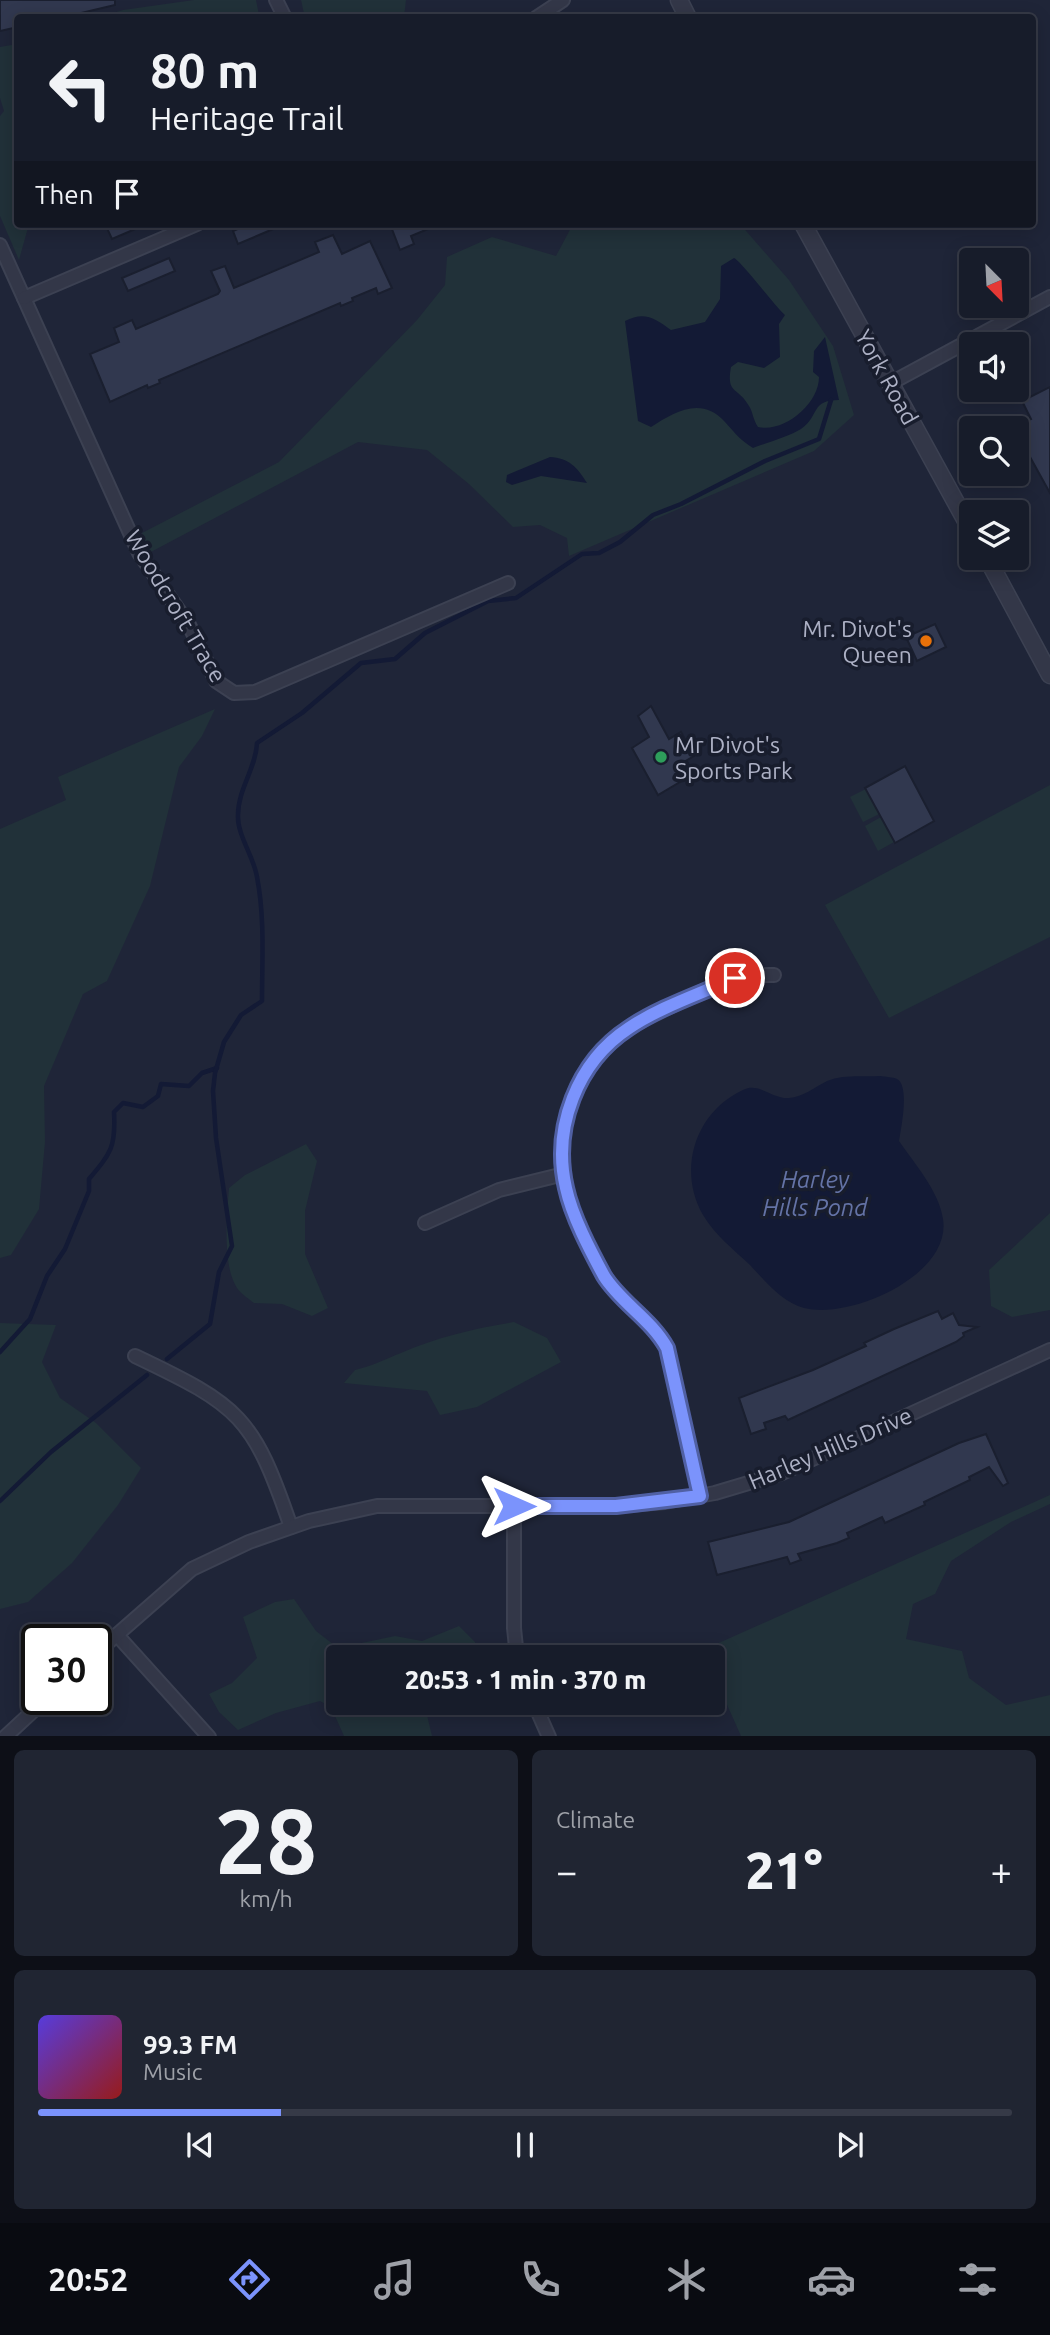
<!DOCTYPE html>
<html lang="en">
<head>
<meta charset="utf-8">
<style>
  :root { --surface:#171c2a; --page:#202532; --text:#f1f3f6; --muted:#9ea1a8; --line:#363a47; --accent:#7b93fc }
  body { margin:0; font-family:Ubuntu,sans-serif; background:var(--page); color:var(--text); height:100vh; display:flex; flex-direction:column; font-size:26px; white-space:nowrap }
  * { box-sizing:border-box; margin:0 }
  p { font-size:23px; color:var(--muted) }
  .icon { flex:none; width:38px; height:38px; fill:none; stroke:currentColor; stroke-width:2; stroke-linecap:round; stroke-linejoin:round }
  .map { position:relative; height:1736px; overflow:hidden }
  .drawer { display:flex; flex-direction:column; gap:14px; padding:14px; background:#0d0f17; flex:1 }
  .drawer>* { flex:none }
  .top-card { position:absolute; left:14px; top:14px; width:1022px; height:214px; border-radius:7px; box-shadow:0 4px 18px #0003,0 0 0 2px var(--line); background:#171c2a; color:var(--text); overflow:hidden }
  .needle { width:46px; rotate:156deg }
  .buttons { position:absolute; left:959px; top:248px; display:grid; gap:14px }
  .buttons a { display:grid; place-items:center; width:70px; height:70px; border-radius:7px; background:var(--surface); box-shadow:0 4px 18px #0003,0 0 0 2px var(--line); font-size:35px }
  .speed { position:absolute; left:21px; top:1624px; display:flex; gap:14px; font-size:35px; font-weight:700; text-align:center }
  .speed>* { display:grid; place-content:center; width:91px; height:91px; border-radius:50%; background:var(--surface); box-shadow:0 4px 18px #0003,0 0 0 2px var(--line); line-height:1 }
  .speed .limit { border:4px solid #111; border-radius:10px; background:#fff; color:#111 }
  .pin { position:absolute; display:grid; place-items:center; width:60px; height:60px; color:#fff; margin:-30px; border:4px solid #fff; border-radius:50%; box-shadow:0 2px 7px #0007 }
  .me { position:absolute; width:77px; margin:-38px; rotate:90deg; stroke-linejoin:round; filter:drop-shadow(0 0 5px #0008) }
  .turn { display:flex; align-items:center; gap:24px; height:147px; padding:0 21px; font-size:32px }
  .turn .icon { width:91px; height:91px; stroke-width:2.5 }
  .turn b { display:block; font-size:49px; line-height:60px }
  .then { display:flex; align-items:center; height:66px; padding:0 21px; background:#0003; gap:14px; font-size:26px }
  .big { font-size:52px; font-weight:800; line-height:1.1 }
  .drawer .widget { flex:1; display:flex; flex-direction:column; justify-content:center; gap:10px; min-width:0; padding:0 24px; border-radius:10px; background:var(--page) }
  .drawer .dial { align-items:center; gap:0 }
  .dial b { font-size:91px; line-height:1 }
  .song { display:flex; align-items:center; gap:21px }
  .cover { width:84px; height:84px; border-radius:10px; background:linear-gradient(135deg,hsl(250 70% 55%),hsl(0 70% 35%)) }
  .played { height:7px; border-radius:4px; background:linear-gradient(90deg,var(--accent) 25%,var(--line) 25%) }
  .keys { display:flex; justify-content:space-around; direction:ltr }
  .heat { display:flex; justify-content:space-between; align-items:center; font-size:38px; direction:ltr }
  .drawer .tiles { flex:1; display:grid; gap:14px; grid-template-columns:1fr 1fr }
  .widget:last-child { grid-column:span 2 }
  .trip { position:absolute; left:326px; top:1645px; width:399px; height:70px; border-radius:7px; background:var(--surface); box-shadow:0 4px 18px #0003,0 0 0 2px var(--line); font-weight:800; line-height:70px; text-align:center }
  .dock { display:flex; height:112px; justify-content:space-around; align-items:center; background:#090b11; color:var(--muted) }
  .dock .icon { width:49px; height:49px }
  .dock .current { color:var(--accent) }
  .dock b { font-size:32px; color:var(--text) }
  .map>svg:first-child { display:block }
</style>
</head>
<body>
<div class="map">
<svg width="1050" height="1737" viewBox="0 0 1050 1737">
  <rect width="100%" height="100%" fill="#1f2538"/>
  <g fill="#213139">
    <path d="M194,0H256L259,15L101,17L123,10Z"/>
    <path d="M301,0H406L404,17L305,18Z"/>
    <path d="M17,44L18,224H29L19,260L0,216V116L4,111L0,98V47Z"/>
    <path d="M573,224H740L789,280L833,346L854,415L814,451L569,556L567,538L540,525L513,527L469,484L427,450L358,442L149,553L142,533L279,462L417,320L445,285L447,257L492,237L556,256Z"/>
    <path d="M215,709L202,736L179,767L150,886L107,981L83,994L44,1086L45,1142L39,1209L11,1255L0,1258V829L66,800L58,777Z"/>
    <path d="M1050,785V937L889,1018L825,905Z"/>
    <path d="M866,789L879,814L863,822L850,797Z"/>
    <path d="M881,817L894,842L878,851L865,826Z"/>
    <path d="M306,1144L317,1161L305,1211V1254L328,1308L312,1316L282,1304L254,1303C249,1299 241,1294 237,1288C222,1265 227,1214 229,1188L245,1175Z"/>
    <path d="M1050,1213V1310L1012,1317L991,1306L989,1270Z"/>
    <path d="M514,1322L547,1338L561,1362L477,1407L440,1415L427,1391L344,1383L355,1370C373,1366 385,1359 401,1353C437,1337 476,1328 514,1322Z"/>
    <path d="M0,1323L56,1325L42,1362L60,1398L96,1423L141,1468L118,1505L72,1563L28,1602L0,1609Z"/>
    <path d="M1050,1495V1504L1011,1522L951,1561L935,1594L913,1604L906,1639L962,1651L969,1678L1006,1705L1050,1695V1736H741L712,1671V1657H706L703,1650Z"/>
    <path d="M294,1599L316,1631L338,1648L395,1636L422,1641L459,1626L475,1642L477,1654L468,1657H338V1703H424L432,1736H344L331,1707L320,1701L276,1713L238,1730L219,1712L209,1694L232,1683L257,1658L243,1617L275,1602Z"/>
  </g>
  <g fill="#131a35">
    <path d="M734,258C742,262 773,304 785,315L779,324L780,357L764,368L738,362L731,367C726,395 738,386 749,406C753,412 753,420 758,427C784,433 819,404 819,377L813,372L814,351L825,337L839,400C810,400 820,416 801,429C790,436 766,443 753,448C740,440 735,433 725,422C701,395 673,413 651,427L638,421L625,321C644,311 655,318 671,330L705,322L720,299L721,266Z"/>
    <path d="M550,457C569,458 577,467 587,483L541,476L512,485L506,482L507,475Z"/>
    <path d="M880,1076C885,1077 893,1077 897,1079C910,1086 901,1128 899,1141C914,1163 939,1191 943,1219C952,1275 850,1320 804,1308C782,1302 765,1281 750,1265C734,1250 715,1235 703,1215C677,1170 695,1112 743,1090C759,1082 772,1099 789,1098C803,1097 815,1087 827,1081C843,1074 863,1077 880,1076Z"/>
  </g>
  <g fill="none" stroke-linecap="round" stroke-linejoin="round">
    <g stroke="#131a35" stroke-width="4.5">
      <path d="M0,1352L30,1319L47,1276L65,1249L89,1191V1179C111,1153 116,1147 114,1112L123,1103L143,1107L158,1096L161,1084L189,1086L202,1073L217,1068"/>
      <path d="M167,1359L210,1324L219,1272L232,1246L216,1138L213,1091L215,1073L224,1042L241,1015L262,1001C262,960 265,918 257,877C254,857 237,835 238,815C238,789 256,768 257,743L302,713L361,663L395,659L425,633L488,601L516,598L582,554L599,553L620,542L653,515L681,504L765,461L819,439L831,400"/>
      <path d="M0,1501L51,1452L147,1375"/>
    </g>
  </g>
  <g fill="#31384f" stroke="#1a1f2f" stroke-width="2">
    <path d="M0,0H115V5L60,18H18V27L0,31Z"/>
    <path d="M105,224H147L112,239Z"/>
    <path d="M249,224H285L238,244L233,231Z"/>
    <path d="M390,224H440L411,236L414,244L400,250Z"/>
    <path d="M333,235L342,254L370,241L392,288L378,294L376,288L352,298L353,301L341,306L340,303L159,380L160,383L148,388L147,385L110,402L90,354L119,342L114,328L132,320L136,329L218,294L220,291L211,271L225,266L234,288L319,252L315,242Z"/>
    <path d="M169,258L175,271L128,291L122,278Z"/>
    <path d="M1050,387V493L1014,428L1031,419L1022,401Z"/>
    <path d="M935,624L946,647L917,661L906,637Z"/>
    <path d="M651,706L669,739L681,732L694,756L682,763L690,776L658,795L632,748L649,737L638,716Z"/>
    <path d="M905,766L934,821L895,843L865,788Z"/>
    <path d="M938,1311L942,1319L953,1313L959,1325L977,1327L963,1333L964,1336L956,1342L788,1420L785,1416L764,1423L766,1429L751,1434L739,1398L813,1370L866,1346L864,1343L894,1329Z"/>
    <path d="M986,1434L1008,1483L1003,1486L989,1467L969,1477L970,1480L924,1502L925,1505L885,1523L882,1517L867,1524L847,1533L849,1538L837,1543L798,1554L801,1560L790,1564L787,1557L717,1575L708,1542L789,1522L959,1443Z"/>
  </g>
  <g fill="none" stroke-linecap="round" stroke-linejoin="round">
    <defs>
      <g id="minor">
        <path d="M276,0L285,18"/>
        <path d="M536,18L563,0"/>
        <path d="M0,245L139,553L189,625L216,681L234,693L255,692L508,583"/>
        <path d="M24,298L197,224"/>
        <path d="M891,383L1050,297"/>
        <path d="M425,1223L499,1190L564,1174"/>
        <path d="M135,1356C240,1406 253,1416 291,1527"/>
        <path d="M700,1496L667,1348C651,1320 621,1304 605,1276C590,1251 573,1217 566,1189C549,1122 584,1049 645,1019C685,1000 729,973 774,975"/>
        <path d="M514,1506V1628L517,1657"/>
        <path d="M117,1635L209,1737"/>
        <path d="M96,1653L192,1569L249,1542L309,1521L377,1506H616L665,1502L715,1493L782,1473L1050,1350"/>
        <path d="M534,1703L549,1737"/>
        <path d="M5,1737L46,1699"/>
      </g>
      <g id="tertiary">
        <path d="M679,0L688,18"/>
        <path d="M803,224L971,530"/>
        <path d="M987,558L1050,675"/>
      </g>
    </defs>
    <use href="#minor" stroke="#3c4152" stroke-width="16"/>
    <use href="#tertiary" stroke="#3c4152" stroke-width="19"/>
    <use href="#minor" stroke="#333748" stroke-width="12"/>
    <use href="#tertiary" stroke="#333748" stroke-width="16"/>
  </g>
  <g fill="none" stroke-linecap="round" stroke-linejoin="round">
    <defs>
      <path id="route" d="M514,1506H616L700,1496L667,1348C651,1319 621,1303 604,1276C590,1250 572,1216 566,1188C552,1128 577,1062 629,1028C660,1007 700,994 735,978"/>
    </defs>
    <use href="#route" stroke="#5060a4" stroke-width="18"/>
    <use href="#route" stroke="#7b93fc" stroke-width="12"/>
  </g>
  <circle fill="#e8710a" stroke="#181d2d" stroke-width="2.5" cx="926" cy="641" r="7"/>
  <circle fill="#2e9e5b" stroke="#181d2d" stroke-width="2.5" cx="661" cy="757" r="7"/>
  <g text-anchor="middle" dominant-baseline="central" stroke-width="7" stroke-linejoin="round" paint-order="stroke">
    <g font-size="23" fill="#adb1c5" stroke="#181d2d">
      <text transform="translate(887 377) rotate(61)">York Road</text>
      <text transform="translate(176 606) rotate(59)">Woodcroft Trace</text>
      <text transform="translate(830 1448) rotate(-23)">Harley Hills Drive</text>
    </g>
    <g font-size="23" fill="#adb1c5" stroke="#181d2d" text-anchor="end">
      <text x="912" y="628">Mr. Divot's<tspan x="912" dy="26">Queen</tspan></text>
      <text x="675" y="744" text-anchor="start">Mr Divot's<tspan x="675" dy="26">Sports Park</tspan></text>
    </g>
    <g font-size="24" font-style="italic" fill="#6473a6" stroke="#181d2d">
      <text x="815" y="1179">Harley<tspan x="815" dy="28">Hills Pond</tspan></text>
    </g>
  </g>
</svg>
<div class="buttons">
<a><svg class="needle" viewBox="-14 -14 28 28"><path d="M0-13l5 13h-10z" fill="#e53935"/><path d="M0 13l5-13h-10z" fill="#9ea1a8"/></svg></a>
<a><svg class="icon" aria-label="sound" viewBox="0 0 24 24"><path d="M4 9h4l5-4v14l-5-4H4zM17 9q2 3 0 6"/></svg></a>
<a><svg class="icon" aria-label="search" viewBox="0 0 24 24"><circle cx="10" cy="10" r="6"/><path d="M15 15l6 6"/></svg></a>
<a><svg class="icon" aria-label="layers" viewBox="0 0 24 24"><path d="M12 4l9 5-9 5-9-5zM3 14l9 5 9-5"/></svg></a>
</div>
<div class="speed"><div class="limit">30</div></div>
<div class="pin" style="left:735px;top:978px;background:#d93025"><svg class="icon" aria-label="arrive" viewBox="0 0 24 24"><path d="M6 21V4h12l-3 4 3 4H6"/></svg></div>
<svg class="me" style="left:514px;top:1506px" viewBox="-20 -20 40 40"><path d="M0-17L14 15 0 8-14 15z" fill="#7b93fc" stroke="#fff" stroke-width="4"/></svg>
<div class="trip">20:53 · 1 min · 370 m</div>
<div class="top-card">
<div class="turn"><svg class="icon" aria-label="left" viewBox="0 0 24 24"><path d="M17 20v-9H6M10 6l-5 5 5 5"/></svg><div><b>80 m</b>Heritage Trail</div></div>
<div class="then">Then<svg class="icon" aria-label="arrive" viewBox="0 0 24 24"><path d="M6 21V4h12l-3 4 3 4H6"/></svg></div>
</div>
</div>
<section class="drawer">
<div class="tiles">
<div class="widget dial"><b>28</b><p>km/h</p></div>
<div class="widget"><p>Climate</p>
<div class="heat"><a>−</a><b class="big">21°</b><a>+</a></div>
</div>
<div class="widget">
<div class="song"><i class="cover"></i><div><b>99.3 FM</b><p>Music</p></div></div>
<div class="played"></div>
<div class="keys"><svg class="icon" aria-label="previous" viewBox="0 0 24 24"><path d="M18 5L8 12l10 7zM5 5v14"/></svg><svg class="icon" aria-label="pause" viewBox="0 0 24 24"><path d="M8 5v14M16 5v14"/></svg><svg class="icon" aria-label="next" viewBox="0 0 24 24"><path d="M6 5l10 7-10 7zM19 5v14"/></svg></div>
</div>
</div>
</section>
<nav class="dock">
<b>20:52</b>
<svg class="icon current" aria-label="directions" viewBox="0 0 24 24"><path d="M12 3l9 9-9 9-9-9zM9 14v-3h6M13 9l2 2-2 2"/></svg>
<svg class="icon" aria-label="music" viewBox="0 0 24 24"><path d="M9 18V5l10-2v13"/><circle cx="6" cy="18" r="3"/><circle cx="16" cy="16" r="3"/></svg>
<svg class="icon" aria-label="phone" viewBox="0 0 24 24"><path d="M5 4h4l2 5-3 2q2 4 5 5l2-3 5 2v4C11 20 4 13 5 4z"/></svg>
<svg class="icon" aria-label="climate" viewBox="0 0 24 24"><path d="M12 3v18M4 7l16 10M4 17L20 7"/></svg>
<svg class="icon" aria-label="car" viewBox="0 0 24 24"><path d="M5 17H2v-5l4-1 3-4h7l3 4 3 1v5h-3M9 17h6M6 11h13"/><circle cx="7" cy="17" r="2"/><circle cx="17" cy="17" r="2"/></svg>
<svg class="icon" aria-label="filters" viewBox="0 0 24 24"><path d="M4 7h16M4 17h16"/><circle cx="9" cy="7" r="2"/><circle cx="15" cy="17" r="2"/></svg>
</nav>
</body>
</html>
